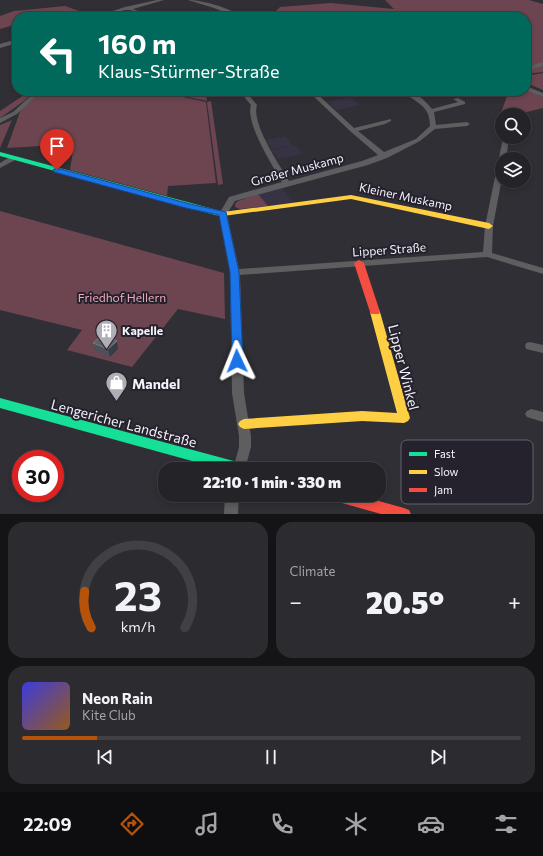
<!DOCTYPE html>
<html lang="en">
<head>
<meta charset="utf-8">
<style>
  :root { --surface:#242328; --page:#2c2b30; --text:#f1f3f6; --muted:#a3a4a8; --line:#414045; --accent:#b45309 }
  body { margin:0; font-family:Commissioner,sans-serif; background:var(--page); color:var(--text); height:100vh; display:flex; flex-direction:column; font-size:15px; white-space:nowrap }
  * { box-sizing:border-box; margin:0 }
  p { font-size:13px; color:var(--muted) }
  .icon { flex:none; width:22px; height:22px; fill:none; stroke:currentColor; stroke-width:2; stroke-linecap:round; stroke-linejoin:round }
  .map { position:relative; height:514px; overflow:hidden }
  .details { display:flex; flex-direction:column; gap:8px; padding:8px; background:#141316; flex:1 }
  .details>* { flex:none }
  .hud { position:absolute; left:12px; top:12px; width:519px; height:84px; border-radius:16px; box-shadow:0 2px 6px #0003,0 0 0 1px var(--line); background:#00695c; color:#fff; overflow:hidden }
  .tools { position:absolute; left:495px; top:108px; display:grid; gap:8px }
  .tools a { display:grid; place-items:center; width:36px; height:36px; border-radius:50%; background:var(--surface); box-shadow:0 2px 6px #0003,0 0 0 1px var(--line); font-size:20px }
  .speed { position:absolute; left:12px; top:450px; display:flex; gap:8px; font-size:20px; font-weight:700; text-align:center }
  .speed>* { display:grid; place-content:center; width:52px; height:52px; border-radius:50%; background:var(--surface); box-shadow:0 2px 6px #0003,0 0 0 1px var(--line); line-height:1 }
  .speed .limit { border:6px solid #d22; background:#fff; color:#111 }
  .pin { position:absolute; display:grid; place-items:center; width:34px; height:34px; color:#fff; margin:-41px -17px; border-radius:50% 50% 50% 0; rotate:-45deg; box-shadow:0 0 4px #0007 }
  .pin .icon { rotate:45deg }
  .me { position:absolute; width:44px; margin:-22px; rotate:358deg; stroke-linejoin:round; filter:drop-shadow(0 0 3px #0008) }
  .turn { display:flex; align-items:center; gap:14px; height:84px; padding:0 20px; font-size:18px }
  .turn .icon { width:52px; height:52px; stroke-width:2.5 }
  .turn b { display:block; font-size:28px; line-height:34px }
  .big { font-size:30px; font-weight:800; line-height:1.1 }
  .details .tile { flex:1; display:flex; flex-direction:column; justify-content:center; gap:6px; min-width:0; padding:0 14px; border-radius:16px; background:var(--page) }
  .details .dial { align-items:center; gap:0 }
  .dial svg { height:104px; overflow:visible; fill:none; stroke:var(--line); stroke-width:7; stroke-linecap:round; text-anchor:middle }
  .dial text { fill:var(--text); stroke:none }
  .song { display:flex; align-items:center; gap:12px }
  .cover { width:48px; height:48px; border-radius:6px; background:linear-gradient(135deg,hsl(240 70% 55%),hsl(30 70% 35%)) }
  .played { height:4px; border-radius:2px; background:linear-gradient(90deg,var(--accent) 15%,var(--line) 15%) }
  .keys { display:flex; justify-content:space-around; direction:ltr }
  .heat { display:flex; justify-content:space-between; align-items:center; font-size:22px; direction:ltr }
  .details .tiles { flex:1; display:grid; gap:8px; grid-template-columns:1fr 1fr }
  .tile:last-child { grid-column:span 2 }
  .trip { position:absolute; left:158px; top:462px; width:228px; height:40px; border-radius:16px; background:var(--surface); box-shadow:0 2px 6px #0003,0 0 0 1px var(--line); font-weight:800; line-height:40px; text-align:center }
  .menu { display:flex; height:64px; justify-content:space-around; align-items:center; background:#0e0e10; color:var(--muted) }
  .menu .icon { width:28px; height:28px }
  .menu .current { color:var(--accent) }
  .menu b { font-size:18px; color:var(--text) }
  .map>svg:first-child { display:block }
</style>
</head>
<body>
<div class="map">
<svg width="543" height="514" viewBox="0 0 543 514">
  <rect width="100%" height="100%" fill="#302f35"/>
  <g fill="#373344">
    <path d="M350,97L360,105L337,110L327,102Z"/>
    <path d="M285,136L293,145L272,149L266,140Z"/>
    <path d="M294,145L303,154L278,159L271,150Z"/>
    <path d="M282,188L294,202L268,206L258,194Z"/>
  </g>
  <g fill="#6c4550">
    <path d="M385,0H529L543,4V72L526,74V17H371L335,14H313L276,11L280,7L331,3L394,9Z"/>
    <path d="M65,6L79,11L56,13L41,17H17V24L0,29V16L14,11Z"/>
    <path d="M79,12L93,16L58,17L52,15Z"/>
    <path d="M543,73V90L526,83V76Z"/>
    <path d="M526,89L543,97V108L527,112L516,111L515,115H502V127L496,126L509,91H526Z"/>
    <path d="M25,91H35L24,101L0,118V111L24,95Z"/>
    <path d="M41,91H155L206,102L216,183L168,186L167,196L70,170L74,144L7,148L21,109Z"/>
    <path d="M159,91H206L207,101Z"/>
    <path d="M211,101L223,184L218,185L207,102Z"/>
    <path d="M12,120L0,148V125Z"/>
    <path d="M258,194L268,206L240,209L235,207V204L238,201Z"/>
    <path d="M0,211L224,273L225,319L178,309L132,367L67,350L82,330L0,310Z"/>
  </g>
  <path fill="#265266" d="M500,11L517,12L519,17H457L442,15Z"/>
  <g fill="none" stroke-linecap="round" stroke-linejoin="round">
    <g stroke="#265266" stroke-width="1.5">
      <path d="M323,12L357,14"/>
      <path d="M367,13L388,14"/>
      <path d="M399,15L422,17"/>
    </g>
    <g fill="#5e5d5f" fill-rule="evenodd">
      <path d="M157,0H164L133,9L152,17C143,17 136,10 128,10C119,10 105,17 94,17L125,7Z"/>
      <path d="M188,0C203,0 230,8 242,17H236L214,8Z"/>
      <path d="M17,39V43L0,48V44Z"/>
      <path d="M543,62V66L526,71V67Z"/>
      <path d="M526,86L543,93V97L526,90Z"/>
      <path d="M36,91H42L17,114L0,123V118L13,112Z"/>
      <path d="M239,91H245L257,105C251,123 279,164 289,181L362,161L378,155L350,131L308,91H314L354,128L391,119V121L385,124L358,131L384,152L416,139L430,126C430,104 416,104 403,91C415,91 425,100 432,109L458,102L453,99L458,98L465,102V104L434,112L436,125L467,122L470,124L467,126L435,129L420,141L387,158L368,165L235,201L227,214L239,269L483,252L485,226L503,138L511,137L509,139L506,159H502V178L493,226L492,253L543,268V274L487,257L240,275L244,393L251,436V447L245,469H233L239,447V436L232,393L230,272L219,214L229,197L282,182C273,166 245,123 251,105Z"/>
      <path d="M10,157H16L17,159L0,168V163Z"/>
      <path d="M530,342L543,345V353L526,349L525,346L526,343Z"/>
      <path d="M531,409L543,412V422L527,417L525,414L527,411Z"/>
      <path d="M225,495H239L238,514H224Z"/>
    </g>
    <g fill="#16e098" fill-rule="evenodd">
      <path d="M0,152L221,211L222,213L218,215H215L0,156Z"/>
      <path d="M0,398L241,463L246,465L247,469H221L0,408Z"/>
    </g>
    <g fill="#ffcf43" fill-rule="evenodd">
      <path d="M351,195L489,223L493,226L489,229L351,199L223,216L215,215L214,213L218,211L223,212Z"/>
      <path d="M375,309L379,310L380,312L410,418L408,421L404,423L362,421L244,429L240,427L238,424L240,421L244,419L362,411L397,413L370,312L371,310Z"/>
    </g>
    <g fill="#f24e42" fill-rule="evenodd">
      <path d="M359,260L364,263L380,312L379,314H371L370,312L354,263Z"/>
      <path d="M328,495H357L404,508L409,510L411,514H381L335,501L330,499Z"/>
    </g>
  </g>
  <path fill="#4e5059" d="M93,343L118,349L110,357L95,351Z"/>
  <path fill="#3a3c43" d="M117,341L118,349L110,357L108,349Z"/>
  <path fill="#5f626a" stroke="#777881" d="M102,335L117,341L108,349L93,343Z"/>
  <path fill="#1a73e8" stroke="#114b97" d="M57,168L190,204L226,212L239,272L243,361L241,364H233L232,361L230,272L219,215L186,208L54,172L53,170Z"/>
  <defs>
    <symbol id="building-pin" viewBox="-11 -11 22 30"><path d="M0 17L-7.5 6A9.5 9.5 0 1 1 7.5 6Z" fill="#afaeb5" stroke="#25222d"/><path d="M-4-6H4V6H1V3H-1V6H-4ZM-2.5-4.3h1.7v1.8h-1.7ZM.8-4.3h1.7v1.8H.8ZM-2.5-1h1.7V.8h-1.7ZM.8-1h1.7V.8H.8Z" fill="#fff"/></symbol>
    <symbol id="shop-pin" viewBox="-11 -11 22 30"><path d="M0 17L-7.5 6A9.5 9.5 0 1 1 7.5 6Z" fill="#afaeb5" stroke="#25222d"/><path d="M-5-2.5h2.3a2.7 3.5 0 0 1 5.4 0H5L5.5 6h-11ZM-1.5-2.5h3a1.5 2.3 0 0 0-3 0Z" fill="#fff"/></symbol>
  </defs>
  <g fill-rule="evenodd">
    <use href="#building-pin" x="94" y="318" width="25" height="34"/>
    <use href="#shop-pin" x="104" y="370" width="25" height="34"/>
  </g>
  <g text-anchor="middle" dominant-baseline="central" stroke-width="4" stroke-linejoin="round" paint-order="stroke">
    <g font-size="12" fill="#f4f2fa" stroke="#25222d">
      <text transform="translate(297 169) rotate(-15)">Großer Muskamp</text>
      <text transform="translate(406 196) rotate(12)">Kleiner Muskamp</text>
      <text transform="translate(389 249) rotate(-4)">Lipper Straße</text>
    </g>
    <g font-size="12" fill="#f3a7ba" stroke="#25222d">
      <text x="122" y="297">Friedhof Hellern</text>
    </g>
    <g font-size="12" font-weight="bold" fill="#f4f2fa" stroke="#25222d" text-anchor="start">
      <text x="122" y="330">Kapelle</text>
    </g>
    <g font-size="14" fill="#f4f2fa" stroke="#25222d">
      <text transform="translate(404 367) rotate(76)">Lipper Winkel</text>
      <text transform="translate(124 423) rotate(15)">Lengericher Landstraße</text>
    </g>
    <g font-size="14" font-weight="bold" fill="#f4f2fa" stroke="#25222d" text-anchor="start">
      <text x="132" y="383">Mandel</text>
    </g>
  </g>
  <rect x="401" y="440" width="132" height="64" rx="6" fill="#25222d" stroke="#63606a" stroke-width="1"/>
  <rect x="409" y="452" width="18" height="4" fill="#16e098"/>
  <rect x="409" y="470" width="18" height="4" fill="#ffcf43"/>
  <rect x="409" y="488" width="18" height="4" fill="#f24e42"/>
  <g font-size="11" fill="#f4f2fa">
    <text x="434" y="458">Fast</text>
    <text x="434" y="476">Slow</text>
    <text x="434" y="494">Jam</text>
  </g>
</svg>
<div class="tools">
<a><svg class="icon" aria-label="search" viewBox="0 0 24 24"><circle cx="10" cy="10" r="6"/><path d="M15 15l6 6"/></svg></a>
<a><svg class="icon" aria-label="layers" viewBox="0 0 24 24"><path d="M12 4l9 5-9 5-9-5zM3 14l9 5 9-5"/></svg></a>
</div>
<div class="speed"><div class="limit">30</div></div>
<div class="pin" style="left:57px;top:170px;background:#d93025"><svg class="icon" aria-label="arrive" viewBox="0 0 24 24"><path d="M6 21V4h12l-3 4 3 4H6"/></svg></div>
<svg class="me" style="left:237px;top:361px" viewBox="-20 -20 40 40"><path d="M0-17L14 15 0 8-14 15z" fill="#1a73e8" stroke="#fff" stroke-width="4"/></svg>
<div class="trip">22:10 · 1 min · 330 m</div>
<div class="hud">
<div class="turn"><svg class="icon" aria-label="left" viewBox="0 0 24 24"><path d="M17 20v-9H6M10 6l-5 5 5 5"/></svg><div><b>160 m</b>Klaus-Stürmer-Straße</div></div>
</div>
</div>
<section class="details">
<div class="tiles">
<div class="tile dial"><svg viewBox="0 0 100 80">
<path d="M14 69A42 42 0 1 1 86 69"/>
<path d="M14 69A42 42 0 0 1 9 41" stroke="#b45309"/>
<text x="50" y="56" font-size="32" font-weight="700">23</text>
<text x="50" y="72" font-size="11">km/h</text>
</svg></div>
<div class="tile"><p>Climate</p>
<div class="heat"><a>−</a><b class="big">20.5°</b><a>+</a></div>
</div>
<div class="tile">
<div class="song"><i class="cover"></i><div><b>Neon Rain</b><p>Kite Club</p></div></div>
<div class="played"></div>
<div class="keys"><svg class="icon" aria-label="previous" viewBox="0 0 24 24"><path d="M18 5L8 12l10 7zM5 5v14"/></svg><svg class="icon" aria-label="pause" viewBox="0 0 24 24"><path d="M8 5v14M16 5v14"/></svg><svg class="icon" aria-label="next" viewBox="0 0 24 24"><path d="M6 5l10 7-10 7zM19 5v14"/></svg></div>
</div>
</div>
</section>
<nav class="menu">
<b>22:09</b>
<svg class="icon current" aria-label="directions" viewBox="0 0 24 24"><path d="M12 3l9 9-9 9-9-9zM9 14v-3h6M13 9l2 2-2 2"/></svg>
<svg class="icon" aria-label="music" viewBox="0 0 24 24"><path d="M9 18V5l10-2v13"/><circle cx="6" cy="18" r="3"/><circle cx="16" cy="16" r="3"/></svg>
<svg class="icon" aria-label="phone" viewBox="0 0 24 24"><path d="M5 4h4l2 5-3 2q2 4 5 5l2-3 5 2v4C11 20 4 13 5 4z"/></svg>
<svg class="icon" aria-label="climate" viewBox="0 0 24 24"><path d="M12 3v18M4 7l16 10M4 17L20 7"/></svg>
<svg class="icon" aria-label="car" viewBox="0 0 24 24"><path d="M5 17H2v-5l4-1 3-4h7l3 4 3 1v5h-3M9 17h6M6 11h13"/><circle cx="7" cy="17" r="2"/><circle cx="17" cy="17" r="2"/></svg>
<svg class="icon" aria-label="filters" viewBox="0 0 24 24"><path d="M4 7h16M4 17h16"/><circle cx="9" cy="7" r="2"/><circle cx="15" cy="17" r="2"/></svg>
</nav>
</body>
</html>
